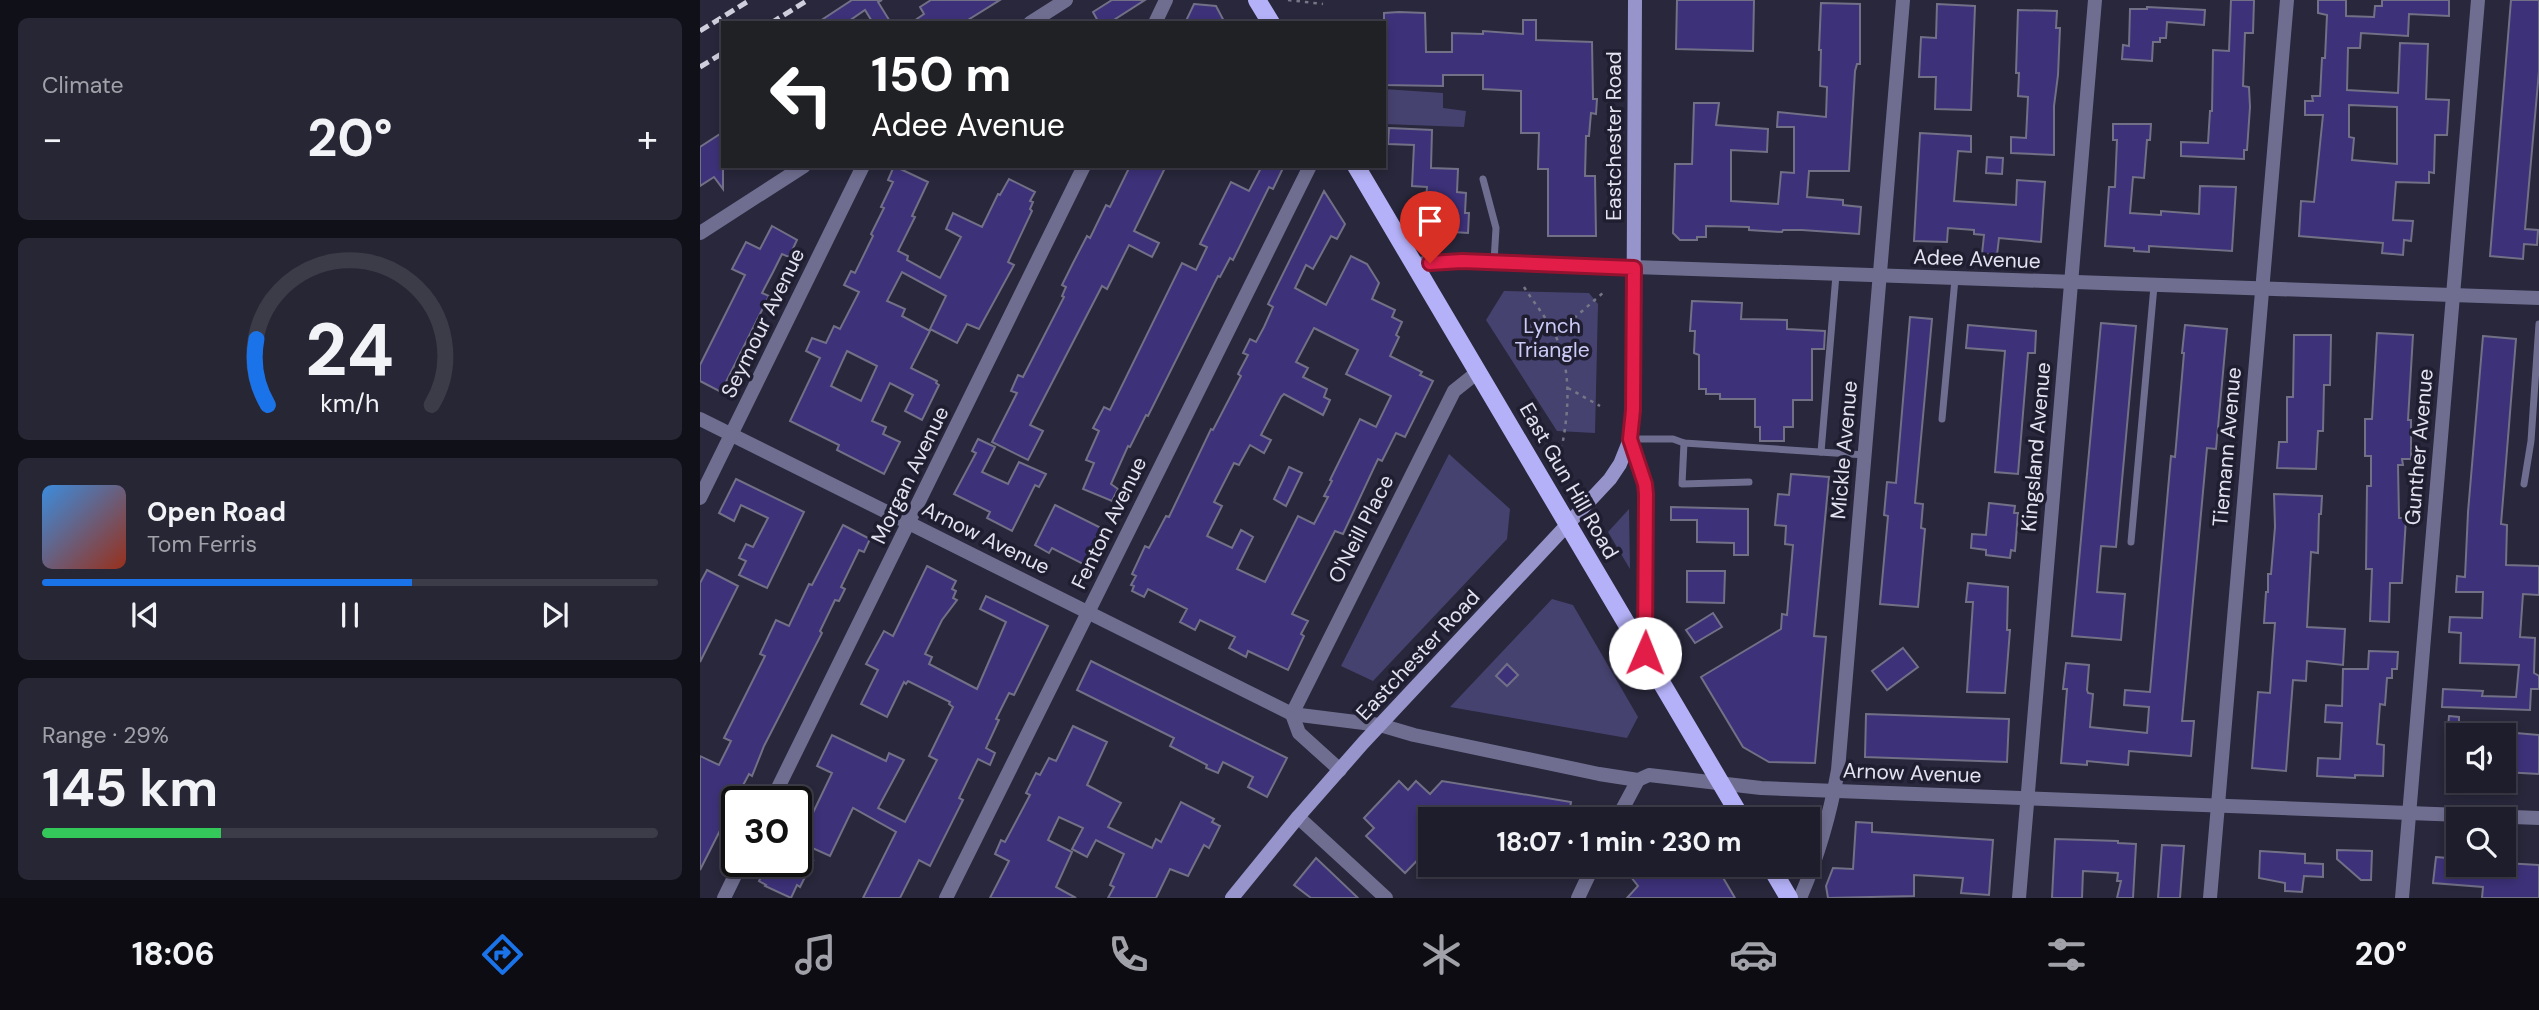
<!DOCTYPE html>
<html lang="en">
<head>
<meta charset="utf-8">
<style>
  :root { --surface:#1e1d2c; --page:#262634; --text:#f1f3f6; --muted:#a1a2a9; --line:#3c3b48; --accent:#1a73e8 }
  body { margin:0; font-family:"DM Sans",sans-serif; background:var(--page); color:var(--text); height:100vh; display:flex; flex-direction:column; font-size:26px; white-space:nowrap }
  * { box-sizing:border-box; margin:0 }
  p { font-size:23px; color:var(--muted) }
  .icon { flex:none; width:38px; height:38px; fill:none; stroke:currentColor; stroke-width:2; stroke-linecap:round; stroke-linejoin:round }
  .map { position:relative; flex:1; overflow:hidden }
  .side { display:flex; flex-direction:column; gap:18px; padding:18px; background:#101018; width:700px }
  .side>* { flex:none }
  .hud { position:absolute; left:21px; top:21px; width:665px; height:147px; border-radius:0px; box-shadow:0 4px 10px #0003,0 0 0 2px var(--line); background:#202124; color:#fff; overflow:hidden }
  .tools { position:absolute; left:1746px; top:723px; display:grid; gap:14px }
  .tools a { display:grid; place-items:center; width:70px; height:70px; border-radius:0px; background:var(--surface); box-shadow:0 4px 10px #0003,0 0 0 2px var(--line); font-size:35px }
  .speed { position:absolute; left:21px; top:786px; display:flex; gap:14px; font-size:35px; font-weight:700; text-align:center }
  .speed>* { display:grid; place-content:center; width:91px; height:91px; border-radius:50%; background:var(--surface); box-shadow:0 4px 10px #0003,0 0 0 2px var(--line); line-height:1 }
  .speed .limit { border:4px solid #111; border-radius:10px; background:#fff; color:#111 }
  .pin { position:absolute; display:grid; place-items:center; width:60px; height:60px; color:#fff; margin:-72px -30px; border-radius:50% 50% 50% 0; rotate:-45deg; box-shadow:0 0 7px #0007 }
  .pin .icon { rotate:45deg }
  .me { position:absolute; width:77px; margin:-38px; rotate:1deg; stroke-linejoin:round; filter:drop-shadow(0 0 5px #0008) }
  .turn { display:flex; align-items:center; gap:24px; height:147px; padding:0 35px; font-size:32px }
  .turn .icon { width:91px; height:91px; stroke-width:2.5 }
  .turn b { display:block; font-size:49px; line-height:60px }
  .big { font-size:52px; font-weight:700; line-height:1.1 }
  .side .card { flex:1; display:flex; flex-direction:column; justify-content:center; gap:10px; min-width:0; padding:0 24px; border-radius:10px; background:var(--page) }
  .side .dial { align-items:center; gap:0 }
  .dial svg { height:182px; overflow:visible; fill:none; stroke:var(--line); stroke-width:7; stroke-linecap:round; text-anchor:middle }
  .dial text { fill:var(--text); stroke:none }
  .song { display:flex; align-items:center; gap:21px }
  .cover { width:84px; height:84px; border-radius:10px; background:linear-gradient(135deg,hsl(210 70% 55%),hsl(10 70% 35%)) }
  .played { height:7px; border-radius:4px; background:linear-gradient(90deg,var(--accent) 60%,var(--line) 60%) }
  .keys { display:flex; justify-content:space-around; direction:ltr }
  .heat { display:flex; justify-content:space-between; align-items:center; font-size:38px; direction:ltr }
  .charge { height:10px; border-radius:5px; background:linear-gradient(90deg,#34c759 29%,var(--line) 0) }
  .trip { position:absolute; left:718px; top:807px; width:402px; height:70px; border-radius:0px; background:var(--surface); box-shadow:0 4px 10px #0003,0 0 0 2px var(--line); font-weight:700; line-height:70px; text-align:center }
  .menu { display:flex; height:112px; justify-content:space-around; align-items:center; background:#0c0c12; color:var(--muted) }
  .menu .icon { width:49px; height:49px }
  .menu .current { color:var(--accent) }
  .menu b { font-size:32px; color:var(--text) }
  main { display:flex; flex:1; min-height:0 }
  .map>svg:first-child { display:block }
</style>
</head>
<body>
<main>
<section class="side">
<div class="card"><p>Climate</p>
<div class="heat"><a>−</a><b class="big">20°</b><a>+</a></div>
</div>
<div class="card dial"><svg viewBox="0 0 100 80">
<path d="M14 69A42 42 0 1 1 86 69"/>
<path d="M14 69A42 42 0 0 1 9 40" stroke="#1a73e8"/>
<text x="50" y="56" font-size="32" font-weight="700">24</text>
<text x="50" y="72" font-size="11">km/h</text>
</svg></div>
<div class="card">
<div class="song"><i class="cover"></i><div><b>Open Road</b><p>Tom Ferris</p></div></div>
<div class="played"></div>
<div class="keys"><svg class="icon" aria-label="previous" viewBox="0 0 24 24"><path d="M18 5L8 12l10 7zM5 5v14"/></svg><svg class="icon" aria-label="pause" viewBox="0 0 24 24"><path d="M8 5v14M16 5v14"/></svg><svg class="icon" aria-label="next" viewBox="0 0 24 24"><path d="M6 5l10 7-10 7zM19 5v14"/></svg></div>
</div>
<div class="card"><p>Range · 29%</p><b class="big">145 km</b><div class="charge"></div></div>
</section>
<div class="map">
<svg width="1839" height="898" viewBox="0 0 1839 898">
  <rect width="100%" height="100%" fill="#28273b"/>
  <g fill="#46426f">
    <path d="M684,89L743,93V108L766,111L764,127L684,124Z"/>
    <path d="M804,291L889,293L898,304L895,433L857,431L786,320Z"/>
    <path d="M749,454L810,509L807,539L673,681L641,666Z"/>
    <path d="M929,509L930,569L908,532Z"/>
    <path d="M852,599L873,605L938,717L927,738L750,707Z"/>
  </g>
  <g fill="#3d3179" stroke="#717087" stroke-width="2" fill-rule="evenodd">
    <path d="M152,0H182L178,2L191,23H173L165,10L146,23H117Z"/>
    <path d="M231,0H300L263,23H211L224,14L220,7Z"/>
    <path d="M412,0H445L409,23H399L393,12Z"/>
    <path d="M977,0H1054L1053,51L976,49Z"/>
    <path d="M1531,0H1554L1553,33H1545L1543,86L1549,87L1550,107L1547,150H1544V159L1481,156V142L1508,143L1510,111H1512L1513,50L1529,51Z"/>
    <path d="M1618,0H1646V16L1674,17L1675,6H1682V0H1749V16L1709,14L1708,36L1661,33L1660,48H1648L1647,90L1698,93L1700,43L1728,44L1726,99L1749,100L1747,135H1735L1734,173L1729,172V183L1696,182L1693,220L1713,221L1711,241L1704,240L1703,255L1682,253L1683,243L1599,236L1601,201L1614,202L1623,115H1605V101H1613L1612,96H1620L1622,58H1625L1627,15L1618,13ZM1649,105L1697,107V164L1652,160L1654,138L1649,137Z"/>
    <path d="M1811,0H1839V71L1825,229L1838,230L1837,245L1824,244L1823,259L1790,256Z"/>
    <path d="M1121,3L1160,4V64H1157L1155,71L1149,171H1109L1107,197L1143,200V205L1161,207L1159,234L1102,230H1083L1082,232L1049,230V227L1006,226V237H997V240H980L973,233L975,164H992L994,103H1019L1016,125L1068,129L1067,152L1031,150V201L1078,204L1081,172L1094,173V127H1077L1078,112L1126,117L1127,87L1120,86L1121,50H1119Z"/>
    <path d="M494,4L516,6L525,23H485Z"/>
    <path d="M1237,4L1275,6L1271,110L1235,109L1236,77H1219L1221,37L1236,38Z"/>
    <path d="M1447,7L1505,10L1504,25L1467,22L1466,38H1460V42H1453L1452,61L1422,59L1423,45L1429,46L1430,9H1447Z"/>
    <path d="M1318,10L1357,11L1356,28H1360L1358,75L1354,106V155L1311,153V137L1326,138L1328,97L1318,96L1319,73H1316Z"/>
    <path d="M699,12L725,13L726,52H752V33L783,34V31L823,34V20H836V40L892,42L893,99H897L896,114L891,113L889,136H886L885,176H895L896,236H848V169H838L839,133H821V91L783,89V75H743V86L684,85V13Z"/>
    <path d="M1413,124H1451L1450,140H1447L1444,178L1433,177L1430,213L1461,215V211L1499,214L1500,186L1536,187L1532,251L1449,246V252L1434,251V248L1405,246L1409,187H1415L1417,140H1413Z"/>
    <path d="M689,128L732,130L731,168L758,169L757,192L766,193L765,213H769L768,233L738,231L739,212L725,211L727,187L712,186L714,145L688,144Z"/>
    <path d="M23,132V189L14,177L0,186V147Z"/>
    <path d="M1220,133L1271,136V152L1258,151L1254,201L1316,205L1317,180L1345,182L1341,242L1299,238L1297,255L1282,254L1284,235L1274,234V230L1248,228L1247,242L1214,241Z"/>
    <path d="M1287,157L1303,158L1302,174L1286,173Z"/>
    <path d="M194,166L228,182L212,216L215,217L198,251L208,256L207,260L240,278L261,237L246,229L253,213L282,227L298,194L300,195L309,179L335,192L330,201L333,202L330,209L332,211L308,262L314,265L279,329L267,324L257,343L230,329L246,296L202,272L187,301L205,309L202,316L230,331L211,368L237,381L236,383L239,385L222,420L205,411L213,395L190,383L172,421L186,427L183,434L200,442L184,474L137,450L139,445L90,421L120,358L106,351L112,338L126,343L134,326L140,329L159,292L144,285L151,271L155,273L173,236L171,234L184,208L181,207L193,182L188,180ZM147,351L177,366L161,401L131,386Z"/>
    <path d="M430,166H466L434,231L459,243L452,257L429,245L407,289L402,286L330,425L343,431L328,460L292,442L317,393L311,391L318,375L323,377L364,297L362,296L366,287L362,285L373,263L387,236L390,238L406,205L410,207Z"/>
    <path d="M562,166H584L573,189L569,187L533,260L530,258L520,277L518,276L448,416L446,415L430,447L428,446L411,484L418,489L412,501L383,489L394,463L386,460L399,431L393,428L404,407L410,410L482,263L496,270L507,247L500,244L531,182L549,191Z"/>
    <path d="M624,191L645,224L637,239L631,236L613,269L606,265L595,288L626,305L651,256L667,264L679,283L672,299L695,310L692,317L702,322L696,335L699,337L690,356L722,372L720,375L733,381L705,437L696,433L682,461L678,459L643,534L635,531L592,614L608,621L601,634L604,636L588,670L548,651L546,657L529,648L535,637L500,620L495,630L480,622L487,609L448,589L444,597L432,591L434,586L431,585L436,576L432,574L445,546L449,548L466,516L469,517L511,429L513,430L541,376L538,374L548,355L543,353L550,339L556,342L564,327L573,307L568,304ZM614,328L658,350L646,374L691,396L676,427L660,419L630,480L632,481L624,496L628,497L614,524L598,516L565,582L537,569L553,537L541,530L532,548L507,536L522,506L514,502L534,463L539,465L550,445L564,453L571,440L561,435L581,397L584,394L623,415L630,400L624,397L627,389L603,377L608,368L596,362Z"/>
    <path d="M72,226L97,240L89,257L82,254L73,272L62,293L69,296L21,392L0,381V365L45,275L32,269L46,242L60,249Z"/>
    <path d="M992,301L1042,303L1041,319L1087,320V329L1125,331L1124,349H1112V400H1093V427H1084V441H1060V427H1055V399H1020V394H1006V389H999V355L994,353L995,331H990Z"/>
    <path d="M1210,317L1232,319L1215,503L1223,504L1221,528L1225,529L1218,607L1180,604L1188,516L1184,515L1187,482L1196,483Z"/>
    <path d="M1401,323L1436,326L1416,547L1401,546L1397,592L1425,594L1421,640L1372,636Z"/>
    <path d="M1268,325L1336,331L1335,353H1328L1318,474L1295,472L1305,351L1266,348Z"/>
    <path d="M1485,325L1527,329L1516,449L1507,448L1482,721H1494L1491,756L1429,751L1428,765L1387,761V765L1361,763L1367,689H1363L1366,663L1389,665L1387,690L1388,693L1393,694L1390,727L1447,733L1449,707L1424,705L1425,690L1450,692L1471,456L1475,457L1484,353H1482Z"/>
    <path d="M1677,333L1713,335L1708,420H1711V459H1702L1703,465H1698L1699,518H1706L1702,583H1690L1689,622L1670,621L1672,569H1666L1667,486H1671V456H1665V419H1672Z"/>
    <path d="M1594,335H1631L1630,385H1624L1623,431H1618L1616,469L1577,468L1579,442H1587V397H1593Z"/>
    <path d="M1783,336L1816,339L1801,524L1807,525L1806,565L1839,566V595L1823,594L1820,637L1835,638L1834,673L1839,676V689H1831L1830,710L1742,707L1743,689L1783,691L1782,696L1816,697L1819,665L1760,663L1761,633L1749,632L1750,617L1782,618L1783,592H1756L1757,576L1765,577L1768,512Z"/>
    <path d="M278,439L295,447L282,472L308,484L319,462L346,474L339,487L335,485L312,531L287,518L290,512L254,494L276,453L272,451Z"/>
    <path d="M589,467L602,473L586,506L574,499Z"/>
    <path d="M1091,474L1129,477L1114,636L1126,637L1115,763L1069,762L1043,747L1001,677L1081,629L1082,614L1087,615L1093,545L1085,544L1086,526L1075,525L1078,494L1089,495Z"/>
    <path d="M36,479L104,512L67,588L39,575L46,561L39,558L46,544L53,547L68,518L41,505L34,521L19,513Z"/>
    <path d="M1574,494L1622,496L1621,514H1619L1618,553L1611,552L1607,627L1645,629L1643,665L1607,661L1606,681L1593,680L1586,771L1552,768L1558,692L1570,693L1572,663L1575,623H1564L1566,592H1568V574H1571L1575,527Z"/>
    <path d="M1289,503L1315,506L1314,513H1318L1315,551L1311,550L1310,558L1286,555V550L1271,548L1272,534L1286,535Z"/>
    <path d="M355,505L401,528L383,564L352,548L349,553L335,545Z"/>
    <path d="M971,507L1048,509V555H1034V543L997,542V520H971Z"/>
    <path d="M143,525L170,539L164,552L159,550L141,587L145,589L139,601L135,600L120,631L122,633L64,746L52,776L49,774L40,791L0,870V756L19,765L31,741L24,738L65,656L60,654L76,620L89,626L109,584L112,585Z"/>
    <path d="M227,566L256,581L252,589L256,591L253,598L257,600L242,620L225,654L232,657L229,664L277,689L306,622L280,609L286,596L348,626L314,695L309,693L296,719L299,720L286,748L295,753L290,765L278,759L259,798L263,800L230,866L219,860L200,898H163L196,832L153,808L130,856L99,842L132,773L117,766L132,735L186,761L189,753L204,760L178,808L205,822L237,760L229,756L253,707L249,704L250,702L208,681L206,684L204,682L187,717L161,704L178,670L166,664L184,631L193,636Z"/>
    <path d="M7,570L38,586L0,662V583Z"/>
    <path d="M987,571H1025L1024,603L987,602Z"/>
    <path d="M1268,583L1308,587L1307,630H1310L1305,693L1267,692L1273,602H1266Z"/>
    <path d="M1013,613L1022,627L995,643L986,630Z"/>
    <path d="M1203,648L1218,667L1187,690L1172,671Z"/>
    <path d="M1669,651L1698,652L1697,669H1692V678H1687L1685,705L1680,704L1677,744L1684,745L1683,776L1655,775V778L1617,776L1618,758L1640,759L1642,723L1625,722L1626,705L1642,706L1643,669H1668Z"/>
    <path d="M391,661L587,758L567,797L548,787L553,777L523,762L518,773L506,768L507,765L470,746L474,738L377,690Z"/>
    <path d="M807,664L818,675L807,686L796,676Z"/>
    <path d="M1166,714L1309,719L1307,762L1165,757Z"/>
    <path d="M1749,716L1759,717V764L1745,763Z"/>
    <path d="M373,726L407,742L387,785L421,803L408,827L452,848L456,839L461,842L481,802L514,819L512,822L520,826L509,848L504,845L488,876L470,869L456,898H408L414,887L410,885L424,854L396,840L387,857L372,849L383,828L359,817L348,840L372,852L356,887L376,898H290L309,861L295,854L301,840L305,842L330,795L326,793L336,773L340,775L349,758L356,761Z"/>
    <path d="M1804,732L1839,735V774L1804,772Z"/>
    <path d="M699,781L708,790L716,781L730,794L742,781L871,802L868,819H730V847L705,873L666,836L674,828L664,818Z"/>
    <path d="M1156,822L1172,823V832L1293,840L1289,895L1261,893L1263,878L1214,875V896L1128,898L1126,886L1133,868L1153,869Z"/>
    <path d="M1355,839L1418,841V843L1436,844L1433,898H1417L1421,881H1417L1418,873L1383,871L1382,898H1352Z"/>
    <path d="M1462,845L1484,846L1480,898H1458Z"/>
    <path d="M1637,850L1672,851L1671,880H1661L1637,859Z"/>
    <path d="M1560,851L1605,854V863L1623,864V877L1604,876L1602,892L1585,891V883L1559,878Z"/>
    <path d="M1736,857L1759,859V864L1804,863L1839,865V898H1782L1783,887L1733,883Z"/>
    <path d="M616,858L658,898H611L594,885Z"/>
    <path d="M69,861H113L100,887L97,885L91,898L65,886L66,885L59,881Z"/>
    <path d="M950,864H1015L1035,898H927L938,886L931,877Z"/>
  </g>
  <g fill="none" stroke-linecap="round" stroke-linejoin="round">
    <g stroke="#777687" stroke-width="2.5" stroke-dasharray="3.5 5" stroke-linecap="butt">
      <path d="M588,0L623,4"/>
      <path d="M824,287C834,303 846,317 854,333C872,367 869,410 862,446"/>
      <path d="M855,335L905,291"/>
      <path d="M868,388L900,406"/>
      <path d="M867,476L873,475"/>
    </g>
    <g stroke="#6f6e90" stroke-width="7">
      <path d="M783,179L796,228L794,262"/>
      <path d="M1242,419L1255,279"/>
      <path d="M930,439H973L984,443L1165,455"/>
      <path d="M984,443L982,484L1049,482"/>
      <path d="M1121,452L1136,275"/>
      <path d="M1824,484L1831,441L1839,324"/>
      <path d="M1431,542L1454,286"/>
    </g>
    <g stroke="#6f6e90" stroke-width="14">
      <path d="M330,23L366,0"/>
      <path d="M455,23L466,0"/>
      <path d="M0,233L104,166"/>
      <path d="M714,264L762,261L1839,298"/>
      <path d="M0,419L592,714L680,725L714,735L899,774L938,780L949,775L1061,788L1839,818"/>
      <path d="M930,439L945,484V653"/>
      <path d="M0,498L163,166"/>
      <path d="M640,770L599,733L592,714L754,391L779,371"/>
      <path d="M71,802L384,166"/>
      <path d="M598,817L686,898"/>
      <path d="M917,819L938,780"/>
      <path d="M24,898L42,861"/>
      <path d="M246,898L610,166"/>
      <path d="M878,898L894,864"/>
      <path d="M1100,898C1118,857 1130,815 1138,770L1203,0"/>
      <path d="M1319,898L1395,0"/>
      <path d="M1510,898L1587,0"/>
      <path d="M1702,898L1778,0"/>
    </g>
    <path stroke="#9794cb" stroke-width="14" d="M532,898L598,817L663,743L910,479L920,464L930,439L933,410L935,0"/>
    <g stroke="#b5b1f8" stroke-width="18">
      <path d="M557,0L571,23"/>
      <path d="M656,166L1042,819"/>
      <path d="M1069,864L1089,898"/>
    </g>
    <g stroke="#cfcedd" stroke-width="5" stroke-dasharray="10 5" stroke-linecap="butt">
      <path d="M71,23L108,0"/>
      <path d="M0,31L50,0"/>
      <path d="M0,67L23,53"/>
    </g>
  </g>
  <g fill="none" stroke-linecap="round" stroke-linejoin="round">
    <defs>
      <path id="route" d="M730,263L762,261L934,268L933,410L930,439L945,484L946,494L945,653"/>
    </defs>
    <use href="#route" stroke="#92132f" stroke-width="18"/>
    <use href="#route" stroke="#e11d48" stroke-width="12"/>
  </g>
  <g text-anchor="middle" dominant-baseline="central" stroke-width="7" stroke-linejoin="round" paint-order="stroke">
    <g font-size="21" fill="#e3e2f0" stroke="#1f1e31">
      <text transform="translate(914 136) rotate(-90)">Eastchester Road</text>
      <text transform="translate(1277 259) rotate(2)">Adee Avenue</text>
      <text transform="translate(63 323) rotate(-64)">Seymour Avenue</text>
      <text transform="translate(1336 447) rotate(-85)">Kingsland Avenue</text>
      <text transform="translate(1527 447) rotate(-85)">Tiemann Avenue</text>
      <text transform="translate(1719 447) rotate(-85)">Gunther Avenue</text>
      <text transform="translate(1144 450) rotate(-85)">Mickle Avenue</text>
      <text transform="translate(210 475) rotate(-64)">Morgan Avenue</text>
      <text transform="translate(869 481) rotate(60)">East Gun Hill Road</text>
      <text transform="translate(409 523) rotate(-64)">Fenton Avenue</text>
      <text transform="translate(661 529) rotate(-63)">O'Neill Place</text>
      <text transform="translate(286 538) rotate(26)">Arnow Avenue</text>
      <text transform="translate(718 655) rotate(-47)">Eastchester Road</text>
      <text transform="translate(1212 773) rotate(2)">Arnow Avenue</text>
    </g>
    <g font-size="21" fill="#cccbf5" stroke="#1f1e31">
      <text x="852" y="326">Lynch<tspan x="852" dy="24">Triangle</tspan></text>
    </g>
  </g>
</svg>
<div class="tools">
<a><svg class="icon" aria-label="sound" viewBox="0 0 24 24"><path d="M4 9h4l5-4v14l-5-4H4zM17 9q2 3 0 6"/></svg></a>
<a><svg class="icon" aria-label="search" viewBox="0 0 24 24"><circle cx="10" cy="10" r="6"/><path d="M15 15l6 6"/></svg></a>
</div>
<div class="speed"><div class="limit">30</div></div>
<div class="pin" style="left:730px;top:263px;background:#d93025"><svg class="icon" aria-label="arrive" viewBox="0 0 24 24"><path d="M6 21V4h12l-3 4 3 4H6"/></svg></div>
<svg class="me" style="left:945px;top:653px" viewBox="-20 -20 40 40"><circle r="19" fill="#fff"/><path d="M0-13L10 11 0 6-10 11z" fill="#e11d48"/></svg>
<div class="trip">18:07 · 1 min · 230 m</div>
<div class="hud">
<div class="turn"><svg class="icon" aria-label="left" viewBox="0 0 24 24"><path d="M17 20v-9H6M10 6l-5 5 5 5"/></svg><div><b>150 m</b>Adee Avenue</div></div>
</div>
</div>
</main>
<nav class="menu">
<b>18:06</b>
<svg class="icon current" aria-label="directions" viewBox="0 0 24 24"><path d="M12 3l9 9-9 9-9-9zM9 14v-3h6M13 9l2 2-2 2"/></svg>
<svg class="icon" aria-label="music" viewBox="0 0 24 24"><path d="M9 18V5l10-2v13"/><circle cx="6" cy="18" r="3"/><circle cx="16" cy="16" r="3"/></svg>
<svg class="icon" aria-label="phone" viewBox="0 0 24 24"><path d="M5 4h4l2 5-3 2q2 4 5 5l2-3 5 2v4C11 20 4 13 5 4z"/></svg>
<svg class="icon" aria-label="climate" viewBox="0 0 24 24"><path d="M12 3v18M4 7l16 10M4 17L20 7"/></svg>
<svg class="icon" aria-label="car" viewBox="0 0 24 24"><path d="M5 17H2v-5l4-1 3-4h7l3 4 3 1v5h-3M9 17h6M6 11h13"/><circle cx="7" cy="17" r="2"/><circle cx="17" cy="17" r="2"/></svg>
<svg class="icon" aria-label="filters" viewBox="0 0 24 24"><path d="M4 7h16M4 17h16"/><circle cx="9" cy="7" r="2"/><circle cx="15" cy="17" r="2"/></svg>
<b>20°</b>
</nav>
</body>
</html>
